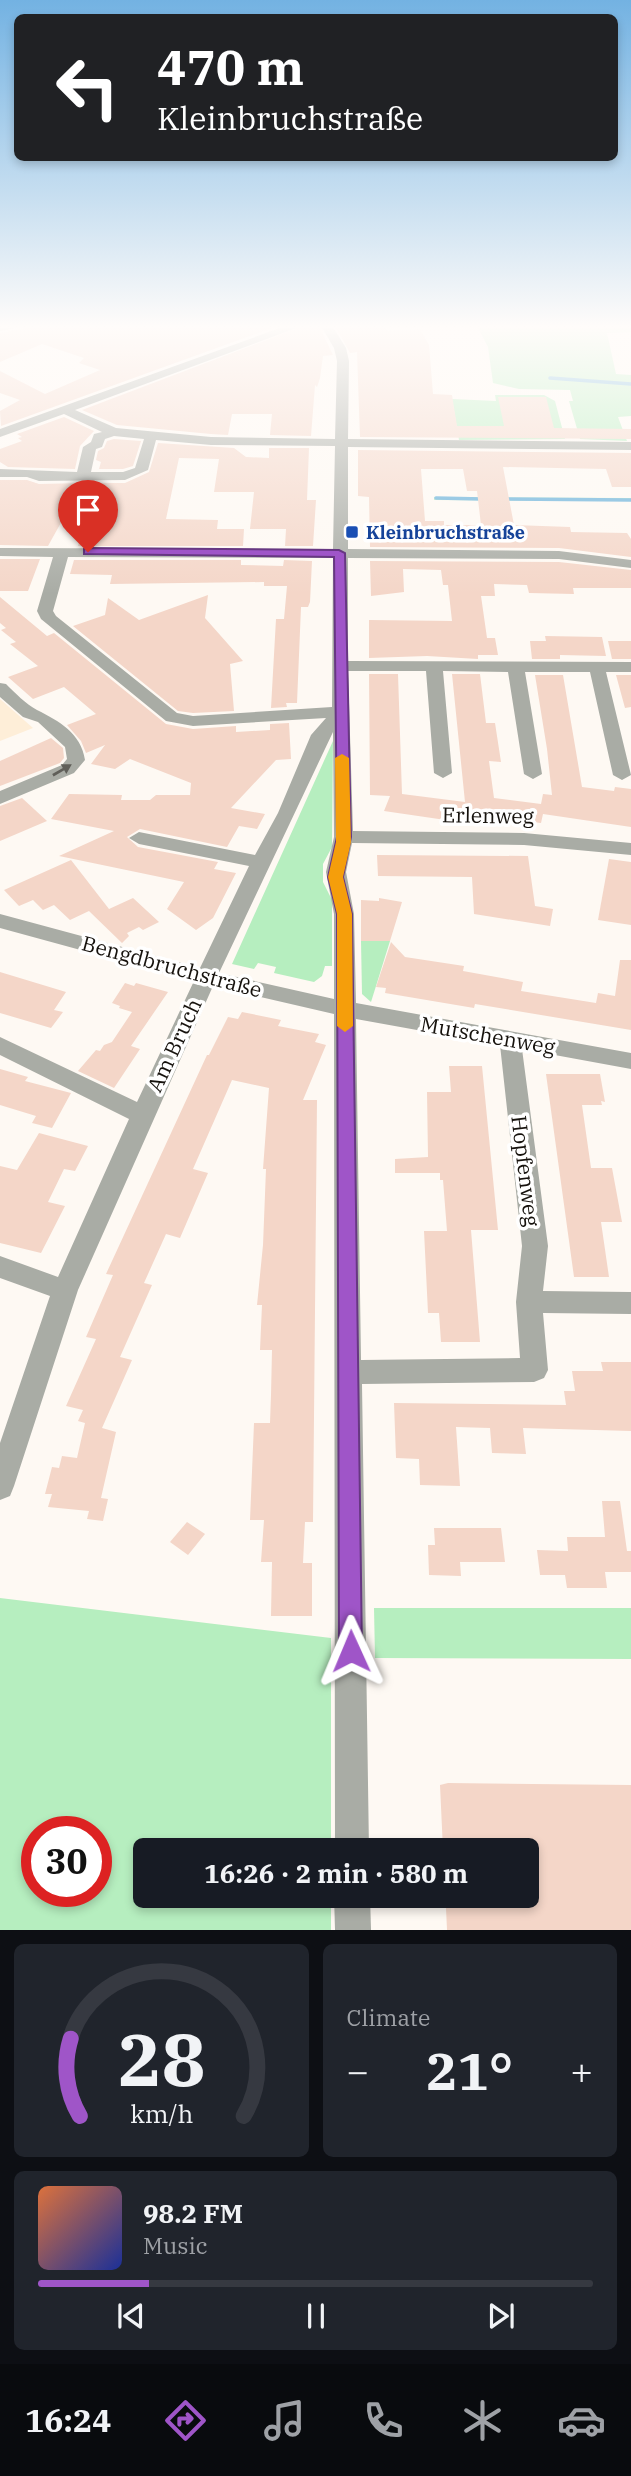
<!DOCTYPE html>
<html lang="en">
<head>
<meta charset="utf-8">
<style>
  :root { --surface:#171b24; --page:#20242c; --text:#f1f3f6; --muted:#9ea1a6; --line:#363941; --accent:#9f55c8 }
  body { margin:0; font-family:"IBM Plex Serif",serif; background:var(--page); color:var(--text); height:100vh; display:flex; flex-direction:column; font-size:26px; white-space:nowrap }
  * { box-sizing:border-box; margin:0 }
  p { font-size:23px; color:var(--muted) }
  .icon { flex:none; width:38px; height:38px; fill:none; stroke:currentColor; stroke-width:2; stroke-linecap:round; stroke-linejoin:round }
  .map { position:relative; height:1930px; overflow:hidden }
  .drawer { display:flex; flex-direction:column; gap:14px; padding:14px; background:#0d0f14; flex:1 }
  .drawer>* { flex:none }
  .banner { position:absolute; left:14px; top:14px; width:604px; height:147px; border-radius:10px; box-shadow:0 4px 10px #0003; background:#202124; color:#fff; overflow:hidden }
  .speed { position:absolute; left:21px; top:1816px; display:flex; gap:14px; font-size:35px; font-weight:700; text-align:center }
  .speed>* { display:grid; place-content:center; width:91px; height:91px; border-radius:50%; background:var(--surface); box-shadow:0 4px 10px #0003; line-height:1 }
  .speed .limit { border:10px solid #d22; background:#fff; color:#111 }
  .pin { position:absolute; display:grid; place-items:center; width:60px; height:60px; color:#fff; margin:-72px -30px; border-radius:50% 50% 50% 0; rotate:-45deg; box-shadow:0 0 7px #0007 }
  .pin .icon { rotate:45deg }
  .me { position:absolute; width:77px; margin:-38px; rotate:359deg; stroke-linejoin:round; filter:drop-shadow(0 0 5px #0008) }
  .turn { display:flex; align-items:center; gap:24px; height:147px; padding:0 28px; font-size:32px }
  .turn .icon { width:91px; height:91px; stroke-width:2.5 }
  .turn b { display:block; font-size:49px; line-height:60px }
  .big { font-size:52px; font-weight:700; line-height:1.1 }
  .drawer .tile { flex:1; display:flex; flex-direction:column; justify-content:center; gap:10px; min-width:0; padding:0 24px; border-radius:10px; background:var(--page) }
  .drawer .dial { align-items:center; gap:0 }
  .dial svg { height:182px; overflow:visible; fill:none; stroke:var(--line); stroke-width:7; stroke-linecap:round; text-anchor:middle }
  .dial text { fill:var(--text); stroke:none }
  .song { display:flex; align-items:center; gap:21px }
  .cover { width:84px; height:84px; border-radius:10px; background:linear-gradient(135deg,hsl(20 70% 55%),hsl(230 70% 35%)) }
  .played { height:7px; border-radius:4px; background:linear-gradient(90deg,var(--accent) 20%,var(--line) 20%) }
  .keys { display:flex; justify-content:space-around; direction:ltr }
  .heat { display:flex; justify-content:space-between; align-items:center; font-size:38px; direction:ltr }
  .drawer .tiles { flex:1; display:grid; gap:14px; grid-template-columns:1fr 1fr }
  .tile:last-child { grid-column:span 2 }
  .trip { position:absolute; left:133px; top:1838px; width:406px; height:70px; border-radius:10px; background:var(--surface); box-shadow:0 4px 10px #0003; font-weight:700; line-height:70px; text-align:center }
  .tab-bar { display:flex; height:112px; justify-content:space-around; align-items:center; background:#090b0e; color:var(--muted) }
  .tab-bar .icon { width:49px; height:49px }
  .tab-bar .selected { color:var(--accent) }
  .tab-bar b { font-size:32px; color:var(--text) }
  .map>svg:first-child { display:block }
</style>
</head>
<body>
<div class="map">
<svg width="631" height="1930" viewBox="0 0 631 1930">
  <rect width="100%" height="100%" fill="#fef9f3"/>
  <path fill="#feeed8" d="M0,699L33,728L0,741Z"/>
  <g fill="#b6eebf" fill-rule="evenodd">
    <path d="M476,324H631V332L607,333L616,374L631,375V416L618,417L627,441L580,439L569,401H573L570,390L519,389L493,383L488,347Z"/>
    <path d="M495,395H544L555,401L565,439L459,440L452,399L496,401Z"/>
    <path d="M434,497L631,498V501L434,500Z"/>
    <path d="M333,741L332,847L323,864V882L332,900V966H325L322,976L314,982L274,973L276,967L258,963L254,969L232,964Z"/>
    <path d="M361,941H390L371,1002L362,994Z"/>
    <path d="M0,1598L331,1638V1850H145V1895H331V1930H0ZM37,1832H96V1892H37Z"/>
    <path d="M374,1608H631V1659L375,1658Z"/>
  </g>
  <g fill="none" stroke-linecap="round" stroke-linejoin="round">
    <g stroke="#64afd9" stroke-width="3.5">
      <path d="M550,378L631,384"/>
      <path d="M436,498L483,499"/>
      <path d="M501,499L631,500"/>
    </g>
  </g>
  <g fill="#f4d6c8" fill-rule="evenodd">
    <path d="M49,324H283L1,426L0,411L20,400L0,393V371L45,394L100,370L79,363L84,358L42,344L0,362V333Z"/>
    <path d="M309,324H318L333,355L323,356L320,378L317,387L315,385L311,436L270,435L272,414H232L228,435L211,434L117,425L82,410Z"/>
    <path d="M334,324H384L387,331L420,329L429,345L433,394L452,395L457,426H504L498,397H546L554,428L631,429V439L360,437L357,352L350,353Z"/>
    <path d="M64,417L94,431L80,446L75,469L8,467L0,462V449L22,441L18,438L22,437L17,434Z"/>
    <path d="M114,439L141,441L133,466L123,469H99L101,462L96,460L98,451L104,448L107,441Z"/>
    <path d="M158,443L234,448L246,457L269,458V448H309L307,500H316L313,546H285L286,529H250L254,492H214L219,459L179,458L166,519L218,520L217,529H244L243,546H78L95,483H125L149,472Z"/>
    <path d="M358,450L631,453V487H612L606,469L503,467L514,525L570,527L571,532L627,533L631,539V557L559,548L370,547L369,497L358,496ZM421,469H463L467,491H477L481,525H444V521H425Z"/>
    <path d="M0,480H27L39,484L83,483L48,546L0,545Z"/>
    <path d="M0,559H40L28,591H0Z"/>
    <path d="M74,560H241V565L283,566L284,560L312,561L310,602L308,607H301L297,703H286L287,707L271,708L276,619H284L287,586H264V582L110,584L112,575L70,574Z"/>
    <path d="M370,561L559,562L631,570V588H573L574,594L529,593L527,585L494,584L495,596H481L487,638H495L498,655H478V659L427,656L369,658V620L452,621L448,585H443L441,570L403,569L404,592L371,596Z"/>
    <path d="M208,595L205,618L243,661L230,664L234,711L193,713L178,711L73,626L105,615L108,598L139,620Z"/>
    <path d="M0,597L47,636L54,633L166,724L193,729L236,726V732L270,730V724L289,723L291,759L276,760L231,808L265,814L257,829L239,826L227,847L140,829L127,837L138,847L218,862L214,869L236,873L213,918L196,930L167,909L184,882L59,856L114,831L51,819L69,794L122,795L121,800H150L156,795H190L191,783L130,759L115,769L91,764L105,745L86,753L81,741L67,725L96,714L64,687L33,699L8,677L38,666L10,644L16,642L1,630L6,628L0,623Z"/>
    <path d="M545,636L602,637L606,656L560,655V659H532L530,641H546Z"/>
    <path d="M608,641H631V659H612Z"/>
    <path d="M369,674H398L402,794L465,802L452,674H480L486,723H495L501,762L489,761L494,798L541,804L543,794L552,795L547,749L535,675H563L582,787L614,791L615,787L631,789V827L543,814L541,823L468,814L466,823L384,811L390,796L370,795Z"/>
    <path d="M616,675H631V707L625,708Z"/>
    <path d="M51,738L63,748L64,758L60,763L0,786V761Z"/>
    <path d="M22,798L47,821L0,841V806Z"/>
    <path d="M377,855L528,856L535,906L553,909L550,926L474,914L472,877L378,876Z"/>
    <path d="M609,859L631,862V925L598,920Z"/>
    <path d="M71,860L109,909L133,898L159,922L143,930L139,927L127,933L129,936L122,943L89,911L70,920L54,905L43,910L33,900L19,906L4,890Z"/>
    <path d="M379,898L402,902L390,941H361V900L379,901Z"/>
    <path d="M391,942L405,957L464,966L463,971L523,982L521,991L596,1003L598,993L615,996L620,960H631V1030L475,1004L474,1008L385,993L386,988L376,987Z"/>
    <path d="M0,972L66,992L54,1010L63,1012L51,1028L0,1013Z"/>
    <path d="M125,983L134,986L136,983L168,992L131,1046L140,1049L114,1088L78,1071L96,1050L100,1051L104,1045L112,1042L132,1012L119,1008L120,1006L112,1003Z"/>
    <path d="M242,1012L281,1020L278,1026L319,1034L315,1042L326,1045L303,1100H317L313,1522H305L303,1563H312V1616H271L272,1562H261L264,1520H250L254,1423H270L271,1395L272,1350H260L262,1305H257L263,1245L266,1169H263L269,1088L232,1080L193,1169L208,1173L180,1238L166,1234L144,1283L152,1285L120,1357L132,1360L102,1428L116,1432L101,1498L108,1499L103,1521L87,1519L89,1511L48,1507L52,1494H45L52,1467L59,1468L62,1456L77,1458L85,1423L78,1421L83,1410L66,1406L96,1339L86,1337L113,1275L106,1274L207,1055H209L228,1017L238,1019Z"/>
    <path d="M449,1066H482L498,1230H471L480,1342H441L439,1313H428L424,1231H447L443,1180H440V1173H395V1159L428,1157L427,1092H451Z"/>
    <path d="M0,1069L28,1077L25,1081L71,1093L52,1128L32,1123L36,1116L0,1105Z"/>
    <path d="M546,1074H600L605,1102L601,1101L602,1105H582L591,1168H612L622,1222H601L609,1277H574Z"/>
    <path d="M39,1133L88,1146L75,1171L64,1169L48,1202L65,1206L41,1253L0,1243V1166L17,1170Z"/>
    <path d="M601,1362H631V1431L523,1428L526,1454L492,1453L490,1428L456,1427L460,1486L420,1485L419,1459L396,1458L394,1403L566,1405L564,1391H575L572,1371H603Z"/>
    <path d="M602,1501H620L627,1551H631V1572H605L607,1588H567L565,1575H540L537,1550L568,1551L567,1537H605Z"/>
    <path d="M187,1522L205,1534L188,1555L170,1542Z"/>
    <path d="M434,1528H501L505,1562H460L461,1576L429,1575L428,1545H435Z"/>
    <path d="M448,1783L631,1785V1930H447L446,1908H457L456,1895H527V1850H443L440,1785Z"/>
  </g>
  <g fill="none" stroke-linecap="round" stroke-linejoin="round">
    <g fill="#a9aca5" fill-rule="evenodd">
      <path d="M35,324L0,331V325Z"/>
      <path d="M291,324H307L75,410L116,428L211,437L335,439L337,361L334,348L320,324H331L346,348L349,361L348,439L631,442V450L348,447V549L559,551L631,560V568L559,559L348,558V661L631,662V672H606L631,775L622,780L613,775L590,672H525L542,774L533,779L524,774L508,672L443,671L452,773L443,778L434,773L426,671H348L353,831L524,833L631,843V855L524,845L352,843L346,872L354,914L356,1003L631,1053V1069L522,1049L548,1246L543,1291L631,1292V1314L543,1313L548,1370L544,1378L534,1382L362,1384L369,1850H335L334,1014L213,986L78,1290L14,1486L10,1496L0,1500V1443L50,1296L0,1278V1256L58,1277L129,1119L0,1055V1037L137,1102L194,981L0,928V914L200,968L249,866L139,844L129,838L139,832L255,855L278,813L311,735L326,718L193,726L166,721L41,619L37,611L53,557L0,556V548L333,549L335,446L211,445L156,440L148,470L125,480L39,481L27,477H0V469L77,472L83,447L91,442L94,434L102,432L64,414L0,437V429ZM114,436L144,439L135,468L123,472H91L96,449L102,447L105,439ZM68,557L333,558L332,707L193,716L177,713L56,616L53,611ZM333,732L334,837L326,872L334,914V999L219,973ZM356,1019L500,1045L522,1246L516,1302L520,1358L361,1360Z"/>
      <path d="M0,683L6,684C15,693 26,704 37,710C59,721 81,733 85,760L74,773L0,804V791L62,765L67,759L65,747L38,722L23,717L0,697Z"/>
      <path d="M334,1895H370L371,1930H335Z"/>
    </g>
  </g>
  <defs><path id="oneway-solid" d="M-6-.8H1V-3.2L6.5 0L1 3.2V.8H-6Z" transform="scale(1.75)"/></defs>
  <use fill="#605f59" href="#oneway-solid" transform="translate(62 770) rotate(-30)"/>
  <linearGradient id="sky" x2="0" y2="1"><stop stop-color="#73b2e2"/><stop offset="0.55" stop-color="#fffcfa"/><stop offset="1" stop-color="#fffcfa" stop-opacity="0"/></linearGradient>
  <rect width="631" height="594" fill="url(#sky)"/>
  <path fill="#9f55c8" stroke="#673782" stroke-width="2" d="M88,548L339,550L345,553L351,837L343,877L352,914L362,1651L359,1659L351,1663L342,1659L339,1651L337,914L328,877L337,837L334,557L84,554V549Z"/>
  <path fill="#f59e0b" d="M342,754L349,758L351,842L343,877L352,914L353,1026L345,1032L337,1026V914L328,877L336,842L335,758Z"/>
  <rect fill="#1a4fb4" stroke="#fff" stroke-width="2.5" x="345" y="525" width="14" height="14" rx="3.5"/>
  <g text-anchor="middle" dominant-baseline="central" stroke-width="7" stroke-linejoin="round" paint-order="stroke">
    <g font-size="18" font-weight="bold" fill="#164399" stroke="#fff" text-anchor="start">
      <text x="366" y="532">Kleinbruchstraße</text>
    </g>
    <g font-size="21" fill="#16120d" stroke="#fff">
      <text transform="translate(488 815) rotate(1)">Erlenweg</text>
      <text transform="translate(172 966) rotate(15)">Bengdbruchstraße</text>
      <text transform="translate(488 1035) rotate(10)">Mutschenweg</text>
      <text transform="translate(174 1045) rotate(-65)">Am Bruch</text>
      <text transform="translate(526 1171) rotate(83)">Hopfenweg</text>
    </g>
  </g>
</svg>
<div class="speed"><div class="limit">30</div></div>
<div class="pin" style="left:88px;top:552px;background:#d93025"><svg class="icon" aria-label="arrive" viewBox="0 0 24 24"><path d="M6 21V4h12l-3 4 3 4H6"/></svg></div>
<svg class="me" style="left:351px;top:1651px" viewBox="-20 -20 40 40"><path d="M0-17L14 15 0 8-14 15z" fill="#9f55c8" stroke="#fff" stroke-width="4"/></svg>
<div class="trip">16:26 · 2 min · 580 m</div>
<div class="banner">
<div class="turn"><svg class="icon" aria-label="left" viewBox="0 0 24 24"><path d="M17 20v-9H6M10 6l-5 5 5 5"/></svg><div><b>470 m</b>Kleinbruchstraße</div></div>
</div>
</div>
<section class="drawer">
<div class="tiles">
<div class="tile dial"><svg viewBox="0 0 100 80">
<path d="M14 69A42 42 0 1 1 86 69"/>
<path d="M14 69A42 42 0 0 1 10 35" stroke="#9f55c8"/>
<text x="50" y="56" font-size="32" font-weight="700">28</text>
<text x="50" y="72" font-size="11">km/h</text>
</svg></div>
<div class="tile"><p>Climate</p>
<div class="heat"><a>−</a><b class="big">21°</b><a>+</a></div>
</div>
<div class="tile">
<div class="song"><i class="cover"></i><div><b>98.2 FM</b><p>Music</p></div></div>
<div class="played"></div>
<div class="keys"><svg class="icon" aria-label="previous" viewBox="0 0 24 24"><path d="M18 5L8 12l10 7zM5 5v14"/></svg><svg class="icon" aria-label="pause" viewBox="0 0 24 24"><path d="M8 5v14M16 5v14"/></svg><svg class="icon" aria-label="next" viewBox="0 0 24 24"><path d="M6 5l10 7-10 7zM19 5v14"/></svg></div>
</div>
</div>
</section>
<nav class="tab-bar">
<b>16:24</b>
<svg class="icon selected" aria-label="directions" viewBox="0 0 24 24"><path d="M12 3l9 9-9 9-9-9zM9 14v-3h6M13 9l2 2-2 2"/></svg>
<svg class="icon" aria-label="music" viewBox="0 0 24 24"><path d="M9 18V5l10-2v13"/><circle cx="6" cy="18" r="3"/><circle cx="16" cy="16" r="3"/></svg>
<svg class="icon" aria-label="phone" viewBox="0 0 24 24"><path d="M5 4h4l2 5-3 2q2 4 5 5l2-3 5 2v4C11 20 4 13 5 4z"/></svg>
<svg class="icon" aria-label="climate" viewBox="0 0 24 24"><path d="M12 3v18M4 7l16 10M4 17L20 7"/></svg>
<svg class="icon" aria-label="car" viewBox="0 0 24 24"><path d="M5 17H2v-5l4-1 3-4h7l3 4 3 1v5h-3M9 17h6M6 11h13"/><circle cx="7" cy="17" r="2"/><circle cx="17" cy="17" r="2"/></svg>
</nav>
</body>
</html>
